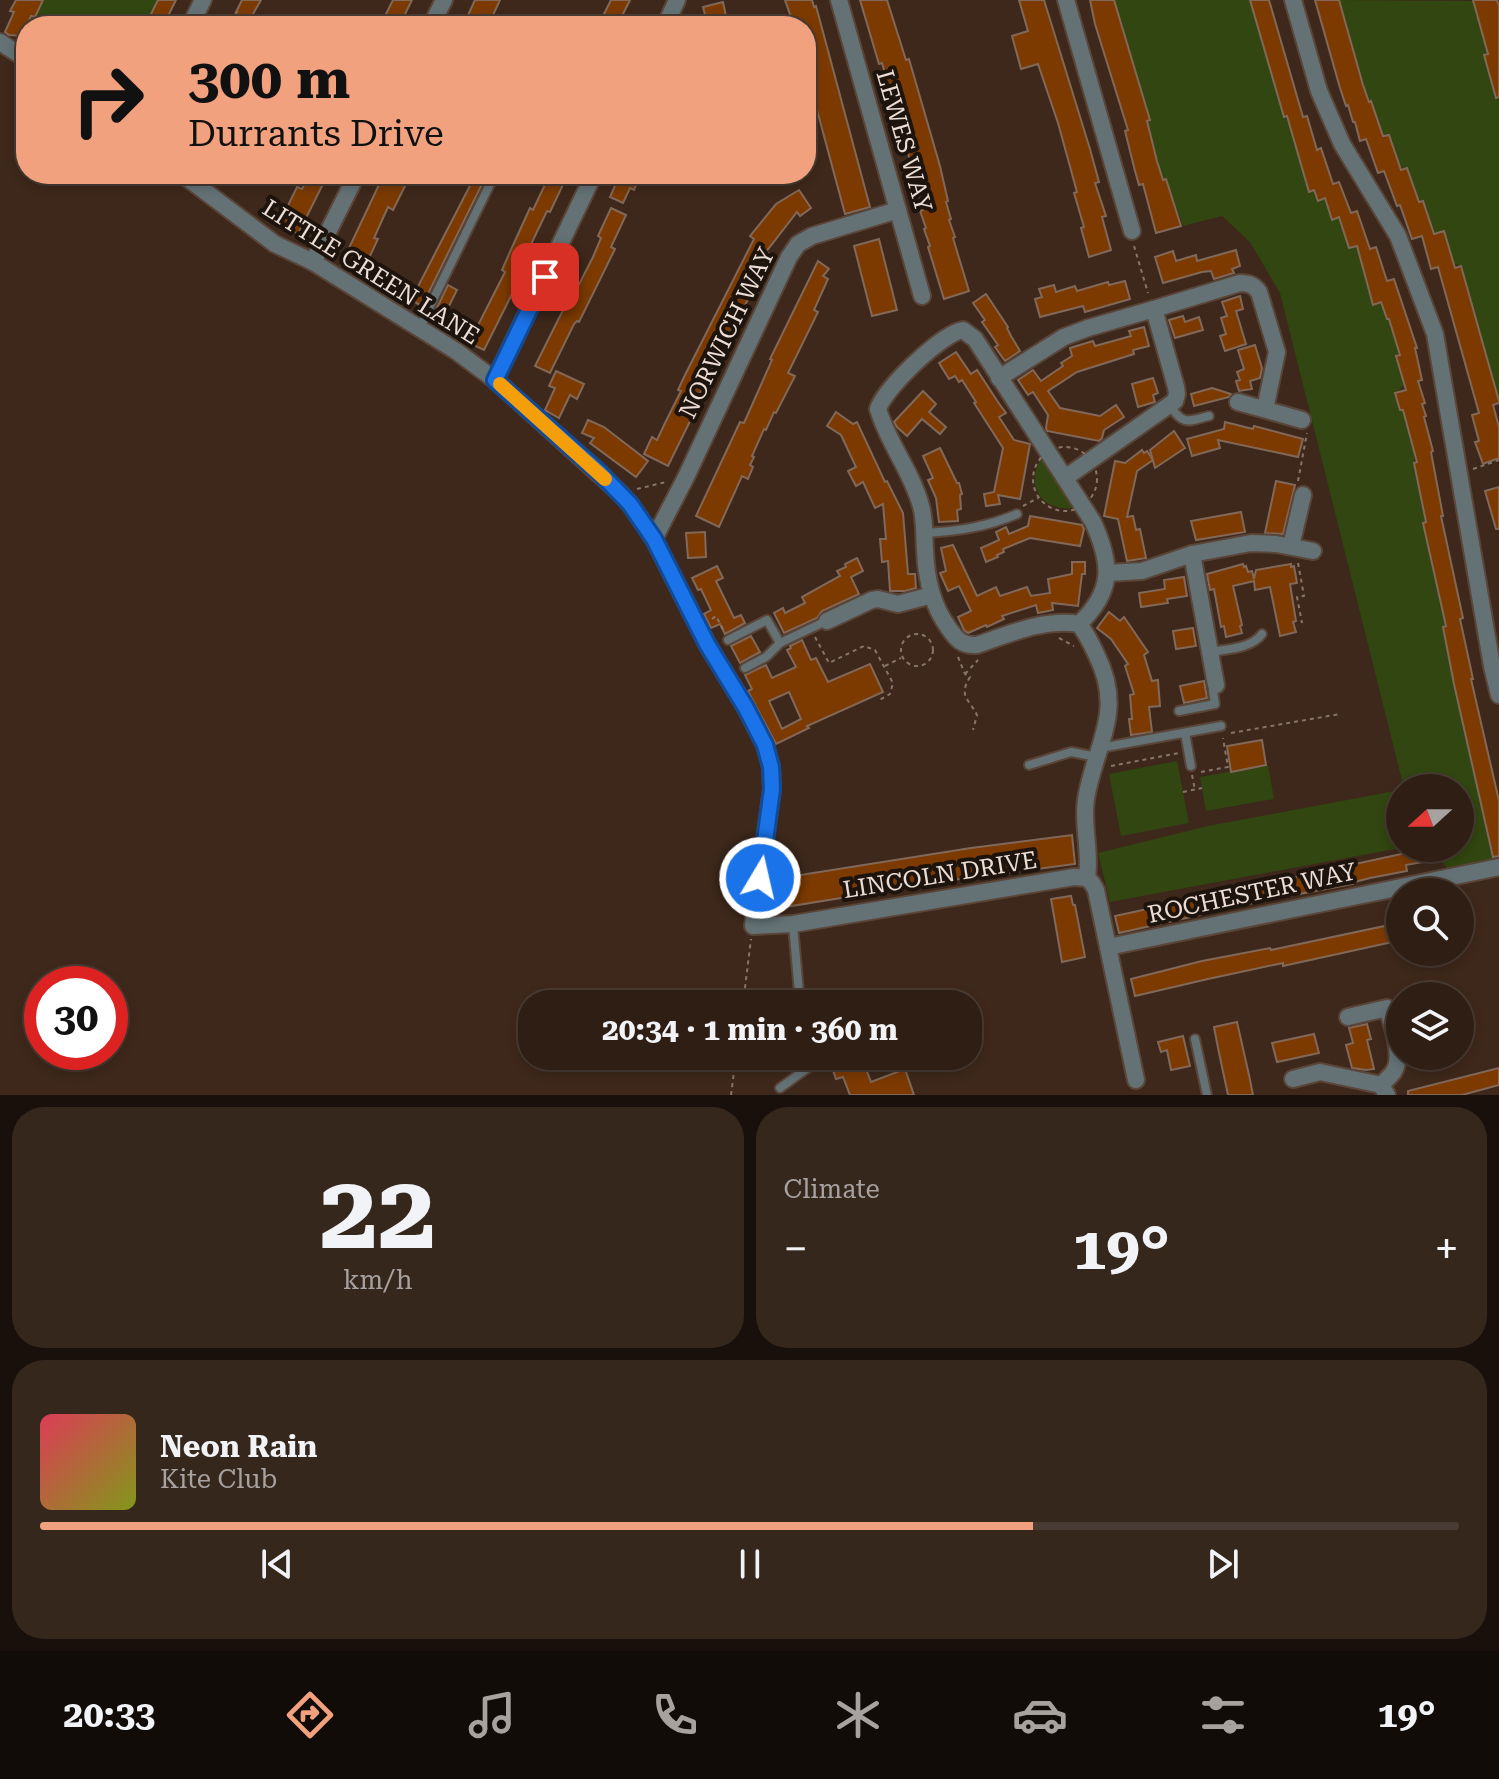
<!DOCTYPE html>
<html lang="en">
<head>
<meta charset="utf-8">
<style>
  :root { --surface:#2e1e14; --page:#36271d; --text:#f1f3f6; --muted:#a7a2a0; --line:#493c34; --accent:#f1a17d }
  body { margin:0; font-family:"Roboto Serif",serif; background:var(--page); color:var(--text); height:100vh; display:flex; flex-direction:column; font-size:30px; white-space:nowrap }
  * { box-sizing:border-box; margin:0 }
  p { font-size:26px; color:var(--muted) }
  .icon { flex:none; width:44px; height:44px; fill:none; stroke:currentColor; stroke-width:2; stroke-linecap:round; stroke-linejoin:round }
  .map { position:relative; height:1095px; overflow:hidden }
  .side { display:flex; flex-direction:column; gap:12px; padding:12px; background:#19100b; flex:1 }
  .side>* { flex:none }
  .top-card { position:absolute; left:16px; top:16px; width:800px; height:168px; border-radius:32px; box-shadow:0 4px 12px #0003,0 0 0 2px var(--line); background:#f1a17d; color:#111; overflow:hidden }
  .needle { width:52px; rotate:249deg }
  .fabs { position:absolute; left:1386px; top:774px; display:grid; gap:16px }
  .fabs a { display:grid; place-items:center; width:88px; height:88px; border-radius:50%; background:var(--surface); box-shadow:0 4px 12px #0003,0 0 0 2px var(--line); font-size:40px }
  .speed { position:absolute; left:24px; top:966px; display:flex; gap:16px; font-size:40px; font-weight:700; text-align:center }
  .speed>* { display:grid; place-content:center; width:104px; height:104px; border-radius:50%; background:var(--surface); box-shadow:0 4px 12px #0003,0 0 0 2px var(--line); line-height:1 }
  .speed .limit { border:12px solid #d22; background:#fff; color:#111 }
  .pin { position:absolute; display:grid; place-items:center; width:68px; height:68px; color:#fff; margin:-34px; border-radius:16px; box-shadow:0 4px 12px #0006 }
  .me { position:absolute; width:88px; margin:-44px; rotate:9deg; stroke-linejoin:round; filter:drop-shadow(0 0 6px #0008) }
  .turn { display:flex; align-items:center; gap:28px; height:168px; padding:0 40px; font-size:36px }
  .turn .icon { width:104px; height:104px; stroke-width:2.5 }
  .turn b { display:block; font-size:56px; line-height:68px }
  .big { font-size:60px; font-weight:700; line-height:1.1 }
  .side .card { flex:1; display:flex; flex-direction:column; justify-content:center; gap:12px; min-width:0; padding:0 28px; border-radius:32px; background:var(--page) }
  .side .dial { align-items:center; gap:0 }
  .dial b { font-size:104px; line-height:1 }
  .song { display:flex; align-items:center; gap:24px }
  .cover { width:96px; height:96px; border-radius:12px; background:linear-gradient(135deg,hsl(350 70% 55%),hsl(70 70% 35%)) }
  .played { height:8px; border-radius:4px; background:linear-gradient(90deg,var(--accent) 70%,var(--line) 70%) }
  .keys { display:flex; justify-content:space-around; direction:ltr }
  .heat { display:flex; justify-content:space-between; align-items:center; font-size:44px; direction:ltr }
  .side .tiles { flex:1; display:grid; gap:12px; grid-template-columns:1fr 1fr }
  .card:last-child { grid-column:span 2 }
  .trip { position:absolute; left:518px; top:990px; width:464px; height:80px; border-radius:32px; background:var(--surface); box-shadow:0 4px 12px #0003,0 0 0 2px var(--line); font-weight:700; line-height:80px; text-align:center }
  .tab-bar { display:flex; height:128px; justify-content:space-around; align-items:center; background:#120c08; color:var(--muted) }
  .tab-bar .icon { width:56px; height:56px }
  .tab-bar .current { color:var(--accent) }
  .tab-bar b { font-size:36px; color:var(--text) }
  .map>svg:first-child { display:block }
</style>
</head>
<body>
<div class="map">
<svg width="1499" height="1095" viewBox="0 0 1499 1095">
  <rect width="100%" height="100%" fill="#3e281b"/>
  <g fill="#314610">
    <path d="M43,0H158L146,26H27L31,18L35,17Z"/>
    <path d="M1115,0H1250L1284,117L1289,122L1298,151L1311,177L1305,179L1309,191L1314,190L1318,200L1325,198L1332,219L1339,217L1349,248L1358,246L1373,304L1381,303L1386,319H1389L1399,353L1396,356L1404,385L1395,394L1400,410L1407,408L1411,421C1405,435 1417,448 1414,463L1425,520L1423,523L1445,622L1443,627L1458,703L1493,861L1448,868L1424,848H1460V788H1404L1280,293L1250,242L1222,216L1183,226L1166,180L1162,178L1148,124L1150,120L1114,3Z"/>
    <path d="M1339,0L1473,1L1488,52L1484,56L1499,101V401L1461,266L1453,263L1444,232L1434,233L1423,201L1419,199L1407,168L1400,167L1389,135L1382,134L1371,101C1357,82 1347,26 1339,0Z"/>
    <path d="M1041,459L1073,508C1043,512 1024,486 1041,459Z"/>
    <path d="M1177,761L1189,823L1121,836L1109,774Z"/>
    <path d="M1268,765L1274,799L1206,811L1200,777Z"/>
    <path d="M1400,790V848L1110,902L1098,853L1208,826Z"/>
  </g>
  <g fill="#7c3a00" stroke="#816859" stroke-width="2" fill-rule="evenodd">
    <path d="M16,0H43L35,17L31,16L22,36L9,35L5,32L14,12L10,11Z"/>
    <path d="M158,0H176L163,26H145Z"/>
    <path d="M242,0H261L246,26H227L237,12H236Z"/>
    <path d="M393,0H412L399,26H380Z"/>
    <path d="M475,0H500L488,26H463Z"/>
    <path d="M611,0H630L617,26H598Z"/>
    <path d="M785,0H812L814,7L816,6L870,207L845,214L806,69V26H794Z"/>
    <path d="M860,0H887L906,60L909,59L940,166L948,201L946,202L951,219L949,220L955,237L953,238L969,291L944,299L928,247L930,246L924,229L926,228L920,211L923,210L914,174L882,63L879,64Z"/>
    <path d="M1019,0H1044L1090,149L1099,182L1095,183L1106,216L1102,217L1111,250L1089,257L1081,228L1084,227L1074,193L1077,192L1058,123L1038,64L1021,69L1012,36L1028,31Z"/>
    <path d="M1090,0H1114L1150,120L1147,121L1157,161L1163,180L1166,179L1181,226L1156,233L1143,184L1139,185L1135,171L1125,131L1128,130L1095,24Z"/>
    <path d="M1250,0H1269L1303,117L1307,116L1317,150L1321,148L1333,184L1339,182L1351,213L1357,211L1370,249L1376,247L1387,281L1394,279L1417,348H1415L1422,380L1418,381L1425,403L1422,404L1426,416L1424,417L1433,451L1431,452L1443,516H1441L1463,618L1460,619L1473,679H1471L1499,801V856L1493,857L1454,684L1443,627L1446,626L1423,523L1426,522L1414,463L1417,462L1403,410H1400L1395,393L1406,390L1396,356L1400,355L1389,319H1387L1381,302L1373,305L1357,246L1349,248L1339,217L1332,220L1325,198L1318,201L1314,190L1309,192L1287,116L1284,117Z"/>
    <path d="M1315,0H1339L1363,85L1369,102L1371,101L1383,136L1389,135L1401,170L1407,168L1419,202L1423,201L1434,234L1444,231L1455,268L1461,266L1499,401V403L1493,405L1499,427V458L1483,464L1475,442L1479,441L1472,415L1479,413L1438,267L1431,269L1422,236L1412,239L1400,205L1397,206L1384,171L1378,173L1366,139L1360,141L1355,122H1353L1348,105L1346,106L1340,88Z"/>
    <path d="M1473,0H1497L1499,6V97L1496,98L1484,55L1488,54Z"/>
    <path d="M723,2L726,16L721,18L723,26H708L703,7Z"/>
    <path d="M310,174H328L298,234L279,224L297,187L302,189Z"/>
    <path d="M384,174H411L393,210L388,207L374,238L378,239L361,275L341,265Z"/>
    <path d="M476,174H487L422,306L411,300Z"/>
    <path d="M550,174H568L550,212L547,211L522,263L515,281L518,282L484,350L469,343L505,272L502,270L509,254L530,208L533,210Z"/>
    <path d="M620,174H641L634,190L630,188L623,203L610,197Z"/>
    <path d="M799,190L811,208L800,216L797,212L766,252L770,254L764,268L695,403L698,405L668,466L644,454L652,437L657,440L666,421L681,391L678,390L685,375L754,239L750,236L776,204Z"/>
    <path d="M611,208L626,215L611,247L615,249L579,322L577,321L574,324L550,373L535,366L559,318L567,303L569,304L593,257L601,238L598,236Z"/>
    <path d="M879,239L897,310L872,316L854,246Z"/>
    <path d="M1236,250L1240,266L1232,269L1234,273L1214,279L1211,271L1202,272L1163,283L1155,257L1173,251L1176,261L1196,255L1197,261Z"/>
    <path d="M818,261L829,269L823,276L828,279L814,310L818,312L788,373L795,376L776,413L774,412L766,430L764,429L752,456L754,457L750,465L753,467L748,479L742,476L719,527L696,516L740,422L744,423L772,360L770,359Z"/>
    <path d="M1125,281L1130,299L1085,312L1083,306L1040,317L1035,299L1042,297L1039,289L1054,285L1056,292L1075,286L1077,291L1108,282L1109,285Z"/>
    <path d="M448,285L457,290L442,320L433,316Z"/>
    <path d="M986,294L1008,327L1007,328L1011,336L1020,351L1005,361L995,347L998,345L982,322L985,320L973,303Z"/>
    <path d="M1240,296L1243,309L1236,311L1246,344L1225,351L1220,336L1226,334L1221,318L1227,316L1222,302Z"/>
    <path d="M1183,316L1185,322L1199,317L1203,330L1175,338L1169,320Z"/>
    <path d="M1144,327L1149,346L1133,350L1134,354L1077,372L1048,391L1060,408L1100,416L1116,405L1124,417L1104,430L1102,438L1099,441L1047,431L1046,428L1048,415L1033,392L1028,395L1018,380L1033,370L1041,381L1063,366L1061,363L1072,356L1070,348L1093,341L1095,346L1131,336L1129,331Z"/>
    <path d="M1255,345L1262,368L1260,378L1250,381L1252,389L1239,391L1236,381L1240,380L1237,372L1244,369L1238,350Z"/>
    <path d="M956,352L971,374L977,370L1000,405L1006,413L999,417L1014,440L1030,444L1020,499L998,495L1000,504L986,506L984,494L994,492L1003,448L974,403L976,402L962,380L959,382L955,376L949,379L939,363Z"/>
    <path d="M556,371L584,384L577,399L570,395L559,418L545,410L555,388L549,386Z"/>
    <path d="M1153,378L1158,393L1153,395L1155,402L1138,407L1132,384Z"/>
    <path d="M1212,388L1231,394L1229,397L1194,406L1191,394Z"/>
    <path d="M923,391L936,404L929,412L946,427L940,434L922,419L907,436L897,427L894,422Z"/>
    <path d="M836,412L853,424L857,422L885,482L887,481L903,513L908,574H915L916,588L905,591H890L888,561L882,562L880,539H886L883,504L875,508L863,482L856,486L848,471L856,467L841,435L827,426Z"/>
    <path d="M588,420L604,427L648,461L636,477L590,443L594,438L582,433Z"/>
    <path d="M1225,422L1253,429L1254,426L1303,439L1298,457L1218,440L1220,448L1192,456L1187,439L1224,429Z"/>
    <path d="M1174,431L1185,448L1155,468L1150,450Z"/>
    <path d="M940,448L957,483H959L962,494L960,495L961,509L957,510L958,521L939,522L936,498L928,480L933,478L923,456Z"/>
    <path d="M1142,450L1144,453L1147,451L1153,460L1137,471L1127,517L1133,516L1136,530L1140,529L1146,558L1127,561L1118,519L1104,516L1115,461L1125,463Z"/>
    <path d="M1276,481L1295,485L1283,534L1265,533Z"/>
    <path d="M1499,487V529H1496L1485,491Z"/>
    <path d="M1241,512L1245,532L1196,540L1191,521Z"/>
    <path d="M1030,516L1082,525L1084,529L1080,546L1030,538L1003,549L1004,552L997,555L998,557L986,562L981,548L999,540L996,532L1006,527L1009,534L1028,526Z"/>
    <path d="M705,532L706,557L688,558L686,533Z"/>
    <path d="M953,545L977,596L996,587L1000,596L1027,587L1031,596L1050,593L1048,579L1072,574V562H1085V574H1082L1078,606L1052,603L1053,610L1038,613L1036,605L1002,616L1004,619L987,627L986,625L968,633L964,630L958,617L971,611L959,586L948,591L940,573L946,571L941,548Z"/>
    <path d="M857,558L863,571L851,577L859,594L822,611L817,618L784,633L774,613L783,608L785,613L805,603L802,597L840,576L837,571L846,567L845,564Z"/>
    <path d="M1243,564L1244,567L1246,566L1248,572L1252,571L1254,579L1256,570L1291,564V567L1294,566L1297,583L1290,584L1296,621L1293,622L1296,632L1280,636L1270,587L1255,590L1254,581L1233,586L1242,625L1240,626L1242,633L1226,637L1224,626L1221,627L1214,589L1210,590L1207,574Z"/>
    <path d="M717,566L723,578L716,581L734,618L741,615L745,623L725,634L720,624L711,628L704,614L711,610L701,589L698,590L692,578Z"/>
    <path d="M1184,577L1187,596L1167,599L1168,603L1141,607L1139,593L1165,589L1164,580Z"/>
    <path d="M1109,612L1120,621L1124,617L1148,652L1144,655L1152,681L1158,680L1160,706L1149,707L1152,732L1131,735L1129,719H1132L1130,695L1134,694L1125,666L1128,664L1111,639L1097,628Z"/>
    <path d="M1193,628L1196,646L1176,649L1173,631Z"/>
    <path d="M751,636L760,652L740,663L731,646Z"/>
    <path d="M802,640L811,660L816,658L828,682L870,664L883,692L807,726L809,728L776,744L748,691L752,689L745,675L766,665L772,678L796,667L787,650L791,648L790,646ZM789,692L801,719L782,729L769,701Z"/>
    <path d="M1204,681L1207,698L1184,703L1180,686Z"/>
    <path d="M1262,740L1266,765L1231,772L1227,746Z"/>
    <path d="M1072,835L1075,864L952,880L779,908L775,879L971,848Z"/>
    <path d="M1405,848H1420L1423,862L1406,865L1407,871L1370,878L1351,883L1352,884L1262,901L1119,933L1115,916L1406,853Z"/>
    <path d="M1071,896L1073,905H1075L1085,957L1062,962L1051,899Z"/>
    <path d="M1394,924L1397,941L1283,966V963L1208,979L1135,996L1131,979L1202,961L1270,948L1271,950Z"/>
    <path d="M1237,1022L1249,1075L1253,1095H1228L1218,1048L1214,1027Z"/>
    <path d="M1367,1024L1371,1039L1367,1040L1374,1069L1366,1070L1352,1068L1346,1045L1353,1043L1349,1028Z"/>
    <path d="M1314,1034L1319,1053L1277,1062L1272,1043Z"/>
    <path d="M1183,1036L1190,1066L1171,1070L1167,1050L1161,1052L1158,1042Z"/>
    <path d="M828,1056H861L871,1082L905,1069L914,1095H850L843,1077L836,1079Z"/>
    <path d="M1499,1068V1085L1462,1095H1408V1091Z"/>
  </g>
  <g fill="none" stroke-linecap="round" stroke-linejoin="round">
    <defs>
      <g id="service">
        <path d="M420,328L431,304L495,174"/>
        <path d="M1170,406C1184,426 1188,421 1209,416"/>
        <path d="M925,533C958,531 987,527 1017,514"/>
        <path d="M728,640L767,620L780,643L826,621"/>
        <path d="M1210,652C1227,649 1251,649 1262,634"/>
        <path d="M745,668L766,657L780,643"/>
        <path d="M1179,711L1215,704L1213,691L1215,686"/>
        <path d="M1185,733L1191,766"/>
        <path d="M1100,748L1221,726"/>
        <path d="M1029,765L1071,752L1097,757"/>
        <path d="M793,925L800,1004"/>
        <path d="M1195,1039L1207,1095"/>
        <path d="M780,1088L813,1064L817,1056"/>
      </g>
      <g id="minor">
        <path d="M839,0L922,296"/>
        <path d="M1066,0L1132,231"/>
        <path d="M1293,0L1319,91L1342,144L1398,236L1435,334L1492,666L1499,695"/>
        <path d="M190,26L203,0"/>
        <path d="M431,26L444,0"/>
        <path d="M665,26L677,0"/>
        <path d="M0,42L26,59"/>
        <path d="M182,174L275,244L313,262L456,351L495,380L620,493L630,504L654,539L707,644L746,708L765,745L771,767L772,789L753,926L793,924L1074,877L1087,878"/>
        <path d="M313,262L357,174"/>
        <path d="M1154,309L1240,283C1249,283 1254,285 1259,292L1277,352L1265,409"/>
        <path d="M999,378L1064,337L1088,328L1154,309L1176,387L1177,394L1175,401L1065,478"/>
        <path d="M495,380L594,174"/>
        <path d="M1238,402L1302,420"/>
        <path d="M654,539L686,477L789,257L798,244L812,236L898,210"/>
        <path d="M1291,546L1303,495"/>
        <path d="M1192,554L1216,685"/>
        <path d="M1107,573L1142,571L1192,554L1251,543L1276,544L1313,551"/>
        <path d="M827,621L872,600L878,599L898,604L932,595"/>
        <path d="M1079,624C1114,591 1112,564 1093,522L975,339L963,330C941,334 885,388 878,409C888,443 912,472 921,506C925,520 924,535 925,550C926,577 932,605 948,627C956,639 962,646 977,645C1009,634 1045,618 1079,624C1087,634 1092,645 1097,656C1125,713 1095,744 1086,799C1082,825 1091,851 1087,878"/>
        <path d="M1087,878L1092,883L1096,890L1136,1080"/>
        <path d="M1108,947L1499,867"/>
        <path d="M1348,1017L1387,1008C1392,1023 1403,1057 1394,1071C1391,1076 1385,1081 1381,1085"/>
        <path d="M1293,1079L1320,1072L1381,1085L1387,1095"/>
      </g>
    </defs>
    <use href="#service" stroke="#5a4539" stroke-width="12"/>
    <use href="#minor" stroke="#5a4539" stroke-width="20"/>
    <g stroke="#88756a" stroke-width="2" stroke-dasharray="4 4" stroke-linecap="butt">
      <path d="M1134,246L1148,293"/>
      <circle cx="1065" cy="479" r="32"/>
      <path d="M1473,469L1499,460"/>
      <path d="M1298,481L1307,433"/>
      <path d="M637,489L666,482"/>
      <path d="M1023,506L1038,498"/>
      <path d="M1298,563L1304,596L1297,597L1302,623"/>
      <path d="M712,619L716,616L724,631"/>
      <circle cx="917" cy="650" r="16"/>
      <path d="M815,637L829,663L864,646L875,650L893,683L890,694L878,701"/>
      <path d="M1059,638L1074,646"/>
      <path d="M958,657L965,674L970,677C958,696 969,699 977,715L973,730"/>
      <path d="M885,666L901,658"/>
      <path d="M965,674L978,660"/>
      <path d="M1231,733L1340,714"/>
      <path d="M1111,766L1179,753"/>
      <path d="M1201,772L1228,767L1223,738"/>
      <path d="M1192,775L1195,790"/>
      <path d="M1183,792L1202,788"/>
      <path d="M743,1004L751,939"/>
      <path d="M731,1095L736,1056"/>
    </g>
    <use href="#service" stroke="#647276" stroke-width="8"/>
    <use href="#minor" stroke="#647276" stroke-width="16"/>
  </g>
  <g fill="none" stroke-linecap="round" stroke-linejoin="round">
    <defs>
      <path id="route" d="M545,277L495,380L600,473L630,504L654,539L707,644L746,708L765,745L771,767L772,789L760,878"/>
    </defs>
    <use href="#route" stroke="#114b97" stroke-width="20"/>
    <use href="#route" stroke="#1a73e8" stroke-width="14"/>
    <path stroke="#f59e0b" stroke-width="14" d="M500,384L605,479"/>
  </g>
  <g text-anchor="middle" dominant-baseline="central" stroke-width="8" stroke-linejoin="round" paint-order="stroke">
    <g font-size="24" fill="#ecddd5" stroke="#1e140e">
      <text transform="translate(904 141) rotate(74)">LEWES WAY</text>
      <text transform="translate(371 272) rotate(32)">LITTLE GREEN LANE</text>
      <text transform="translate(727 333) rotate(-64)">NORWICH WAY</text>
      <text transform="translate(940 875) rotate(-9)">LINCOLN DRIVE</text>
      <text transform="translate(1252 893) rotate(-12)">ROCHESTER WAY</text>
    </g>
  </g>
</svg>
<div class="fabs">
<a><svg class="needle" viewBox="-14 -14 28 28"><path d="M0-13l5 13h-10z" fill="#e53935"/><path d="M0 13l5-13h-10z" fill="#a7a2a0"/></svg></a>
<a><svg class="icon" aria-label="search" viewBox="0 0 24 24"><circle cx="10" cy="10" r="6"/><path d="M15 15l6 6"/></svg></a>
<a><svg class="icon" aria-label="layers" viewBox="0 0 24 24"><path d="M12 4l9 5-9 5-9-5zM3 14l9 5 9-5"/></svg></a>
</div>
<div class="speed"><div class="limit">30</div></div>
<div class="pin" style="left:545px;top:277px;background:#d93025"><svg class="icon" aria-label="arrive" viewBox="0 0 24 24"><path d="M6 21V4h12l-3 4 3 4H6"/></svg></div>
<svg class="me" style="left:760px;top:878px" viewBox="-20 -20 40 40"><circle r="17" fill="#1a73e8" stroke="#fff" stroke-width="3"/><path d="M0-11L8 9 0 5-8 9z" fill="#fff"/></svg>
<div class="trip">20:34 · 1 min · 360 m</div>
<div class="top-card">
<div class="turn"><svg class="icon" aria-label="right" viewBox="0 0 24 24"><path d="M7 20v-9h11M14 6l5 5-5 5"/></svg><div><b>300 m</b>Durrants Drive</div></div>
</div>
</div>
<section class="side">
<div class="tiles">
<div class="card dial"><b>22</b><p>km/h</p></div>
<div class="card"><p>Climate</p>
<div class="heat"><a>−</a><b class="big">19°</b><a>+</a></div>
</div>
<div class="card">
<div class="song"><i class="cover"></i><div><b>Neon Rain</b><p>Kite Club</p></div></div>
<div class="played"></div>
<div class="keys"><svg class="icon" aria-label="previous" viewBox="0 0 24 24"><path d="M18 5L8 12l10 7zM5 5v14"/></svg><svg class="icon" aria-label="pause" viewBox="0 0 24 24"><path d="M8 5v14M16 5v14"/></svg><svg class="icon" aria-label="next" viewBox="0 0 24 24"><path d="M6 5l10 7-10 7zM19 5v14"/></svg></div>
</div>
</div>
</section>
<nav class="tab-bar">
<b>20:33</b>
<svg class="icon current" aria-label="directions" viewBox="0 0 24 24"><path d="M12 3l9 9-9 9-9-9zM9 14v-3h6M13 9l2 2-2 2"/></svg>
<svg class="icon" aria-label="music" viewBox="0 0 24 24"><path d="M9 18V5l10-2v13"/><circle cx="6" cy="18" r="3"/><circle cx="16" cy="16" r="3"/></svg>
<svg class="icon" aria-label="phone" viewBox="0 0 24 24"><path d="M5 4h4l2 5-3 2q2 4 5 5l2-3 5 2v4C11 20 4 13 5 4z"/></svg>
<svg class="icon" aria-label="climate" viewBox="0 0 24 24"><path d="M12 3v18M4 7l16 10M4 17L20 7"/></svg>
<svg class="icon" aria-label="car" viewBox="0 0 24 24"><path d="M5 17H2v-5l4-1 3-4h7l3 4 3 1v5h-3M9 17h6M6 11h13"/><circle cx="7" cy="17" r="2"/><circle cx="17" cy="17" r="2"/></svg>
<svg class="icon" aria-label="filters" viewBox="0 0 24 24"><path d="M4 7h16M4 17h16"/><circle cx="9" cy="7" r="2"/><circle cx="15" cy="17" r="2"/></svg>
<b>19°</b>
</nav>
</body>
</html>
